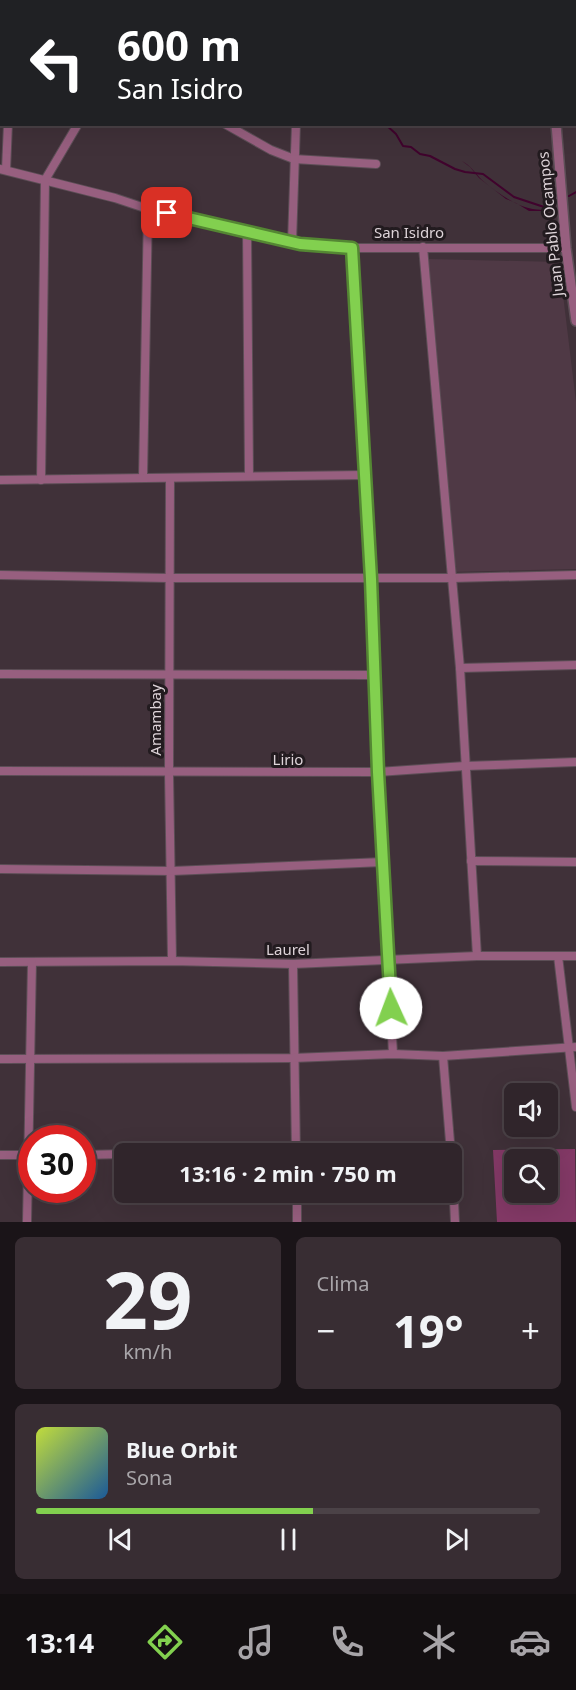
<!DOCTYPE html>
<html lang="es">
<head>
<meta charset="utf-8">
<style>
  :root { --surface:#30252b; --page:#382d33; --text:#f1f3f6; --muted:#a8a5a9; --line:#4b4247; --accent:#82d04f }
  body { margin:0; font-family:"Noto Sans",sans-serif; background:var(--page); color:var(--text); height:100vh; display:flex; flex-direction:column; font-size:22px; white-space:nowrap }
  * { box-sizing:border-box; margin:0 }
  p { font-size:20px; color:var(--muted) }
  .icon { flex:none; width:33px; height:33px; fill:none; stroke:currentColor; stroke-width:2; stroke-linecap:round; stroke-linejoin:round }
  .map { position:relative; height:1222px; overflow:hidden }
  .sheet { display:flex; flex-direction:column; gap:15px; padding:15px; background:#1a1418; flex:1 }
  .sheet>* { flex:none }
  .hud { position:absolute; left:0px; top:0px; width:576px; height:126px; box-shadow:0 6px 24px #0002,0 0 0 2px var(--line); background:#202124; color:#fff; overflow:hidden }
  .tools { position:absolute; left:504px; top:1083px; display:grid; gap:12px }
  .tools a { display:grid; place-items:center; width:54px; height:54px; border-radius:9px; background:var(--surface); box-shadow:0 6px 24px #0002,0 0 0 2px var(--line); font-size:30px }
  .speed { position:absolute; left:18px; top:1125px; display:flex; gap:12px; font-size:30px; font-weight:700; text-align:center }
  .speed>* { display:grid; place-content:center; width:78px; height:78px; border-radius:50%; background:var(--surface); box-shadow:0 6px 24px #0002,0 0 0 2px var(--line); line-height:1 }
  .speed .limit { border:9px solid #d22; background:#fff; color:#111 }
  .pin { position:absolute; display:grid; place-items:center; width:51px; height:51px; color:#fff; margin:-26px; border-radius:12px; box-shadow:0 3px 9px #0006 }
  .me { position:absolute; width:66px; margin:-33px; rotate:358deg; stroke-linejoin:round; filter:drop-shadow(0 0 4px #0008) }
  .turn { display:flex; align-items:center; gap:21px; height:126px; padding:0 18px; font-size:27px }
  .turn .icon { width:78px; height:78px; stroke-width:2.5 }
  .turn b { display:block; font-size:42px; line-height:51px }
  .big { font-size:45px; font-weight:700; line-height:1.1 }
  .sheet .widget { flex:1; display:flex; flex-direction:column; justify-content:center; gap:9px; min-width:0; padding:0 21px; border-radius:9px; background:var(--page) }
  .sheet .dial { align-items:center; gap:0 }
  .dial b { font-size:78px; line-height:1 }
  .song { display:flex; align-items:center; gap:18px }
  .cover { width:72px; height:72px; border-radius:9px; background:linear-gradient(135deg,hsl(70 70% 55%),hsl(210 70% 35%)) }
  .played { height:6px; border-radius:3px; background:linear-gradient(90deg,var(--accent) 55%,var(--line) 55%) }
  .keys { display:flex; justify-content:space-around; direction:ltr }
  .heat { display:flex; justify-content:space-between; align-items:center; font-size:33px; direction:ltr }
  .sheet .tiles { flex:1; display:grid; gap:15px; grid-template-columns:1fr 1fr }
  .widget:last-child { grid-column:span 2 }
  .trip { position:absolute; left:114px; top:1143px; width:348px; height:60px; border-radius:9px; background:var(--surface); box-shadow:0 6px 24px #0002,0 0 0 2px var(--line); font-weight:700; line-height:60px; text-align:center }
  .menu { display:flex; height:96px; justify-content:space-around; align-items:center; background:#130f11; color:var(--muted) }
  .menu .icon { width:42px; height:42px }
  .menu .on { color:var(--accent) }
  .menu b { font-size:27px; color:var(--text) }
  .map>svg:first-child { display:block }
</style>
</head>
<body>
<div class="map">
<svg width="576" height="1222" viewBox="0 0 576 1222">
  <rect width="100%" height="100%" fill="#403139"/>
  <path fill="#4f3945" d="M428,259L559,262L576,402V569L448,572Z"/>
  <path fill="#833966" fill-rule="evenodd" d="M575,1149L576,1222H497L493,1150ZM514,1160H548V1192H514Z"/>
  <path fill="#40032d" d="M462,161C471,166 475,173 482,180C500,195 525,214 549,209L550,211H529L516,203L506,199L479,178L470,167Z"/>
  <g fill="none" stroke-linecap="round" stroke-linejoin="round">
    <g stroke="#40032d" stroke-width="2">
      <path d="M227,0L229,2"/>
      <path d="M385,124L396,134L403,146L411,147L420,154L430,156L455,169L465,172L483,174L514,197L550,209L555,205"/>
      <path d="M569,196L576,192"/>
    </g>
    <defs>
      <g id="minor">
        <path d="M12,2V0"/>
        <path d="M145,2L146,0"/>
        <path d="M225,124L271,150L294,159L376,164"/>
        <path d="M0,169L115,198L148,209L300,244L352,248H566"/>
        <path d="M6,170L8,124"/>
        <path d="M247,231L249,476"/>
        <path d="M292,242L296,124"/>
        <path d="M423,247L452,578L576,575"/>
        <path d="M352,248L371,579L378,772L393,1054"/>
        <path d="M143,478L148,209"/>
        <path d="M170,478L169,773L172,961"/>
        <path d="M0,480L364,475"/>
        <path d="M41,480L45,180L78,124"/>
        <path d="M0,575L169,578H452L460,668L477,956"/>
        <path d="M460,668L576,665"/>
        <path d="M0,674L374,675"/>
        <path d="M0,771L378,772L465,766L576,762"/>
        <path d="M471,861L576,862"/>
        <path d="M0,869L172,871L383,862"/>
        <path d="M558,956L576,1107"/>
        <path d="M0,962L172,961L293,964L477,956H576"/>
        <path d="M293,964L296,1154"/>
        <path d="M443,1056L451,1154"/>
        <path d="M0,1059L293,1058L393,1054L443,1056L576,1047"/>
        <path d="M312,1154L451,1150"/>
        <path d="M0,1155H31"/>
        <path d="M82,1155L124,1154"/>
        <path d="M452,1159L455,1222"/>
        <path d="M297,1192V1222"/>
        <path d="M27,1222L32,962"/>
      </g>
      <g id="tertiary">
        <path d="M545,0V2"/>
        <path d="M556,124L566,248L576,321"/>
      </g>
    </defs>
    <use href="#minor" stroke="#5c4e56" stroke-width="10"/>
    <use href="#tertiary" stroke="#5c4e56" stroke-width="12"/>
    <use href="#minor" stroke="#975f7f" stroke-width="8"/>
    <use href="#tertiary" stroke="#975f7f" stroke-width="9"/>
  </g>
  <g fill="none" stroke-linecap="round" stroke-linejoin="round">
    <defs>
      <path id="route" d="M167,213L300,244L352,248L371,579L378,772L391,1008"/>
    </defs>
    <use href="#route" stroke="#548733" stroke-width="15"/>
    <use href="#route" stroke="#82d04f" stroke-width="10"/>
  </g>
  <g text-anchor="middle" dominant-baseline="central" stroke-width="6" stroke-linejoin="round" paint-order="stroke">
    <g font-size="15" fill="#ded4d9" stroke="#221b1f">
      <text transform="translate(550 224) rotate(-96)">Juan Pablo Ocampos</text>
      <text x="409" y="232">San Isidro</text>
      <text transform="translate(155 720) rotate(-90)">Amambay</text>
      <text x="288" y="759">Lirio</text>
      <text x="288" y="949">Laurel</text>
    </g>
  </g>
</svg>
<div class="tools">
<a><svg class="icon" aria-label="sound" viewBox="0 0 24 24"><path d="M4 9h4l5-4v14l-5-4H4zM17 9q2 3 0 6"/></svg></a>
<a><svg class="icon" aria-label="search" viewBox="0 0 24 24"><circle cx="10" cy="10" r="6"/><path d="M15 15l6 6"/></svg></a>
</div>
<div class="speed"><div class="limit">30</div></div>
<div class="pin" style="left:167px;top:213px;background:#d93025"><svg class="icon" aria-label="arrive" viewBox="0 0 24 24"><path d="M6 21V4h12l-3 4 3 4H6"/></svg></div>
<svg class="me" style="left:391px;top:1008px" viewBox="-20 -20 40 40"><circle r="19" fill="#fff"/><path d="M0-13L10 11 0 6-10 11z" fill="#82d04f"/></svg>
<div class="trip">13:16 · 2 min · 750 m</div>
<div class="hud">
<div class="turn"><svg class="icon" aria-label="left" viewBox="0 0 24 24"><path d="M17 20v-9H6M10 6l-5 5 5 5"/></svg><div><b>600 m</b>San Isidro</div></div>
</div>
</div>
<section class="sheet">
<div class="tiles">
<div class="widget dial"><b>29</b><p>km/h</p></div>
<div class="widget"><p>Clima</p>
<div class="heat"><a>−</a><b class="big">19°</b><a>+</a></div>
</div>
<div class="widget">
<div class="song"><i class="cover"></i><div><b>Blue Orbit</b><p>Sona</p></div></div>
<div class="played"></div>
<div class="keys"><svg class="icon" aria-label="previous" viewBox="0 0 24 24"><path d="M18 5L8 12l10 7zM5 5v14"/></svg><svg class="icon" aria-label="pause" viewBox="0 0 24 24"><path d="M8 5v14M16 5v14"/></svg><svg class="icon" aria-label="next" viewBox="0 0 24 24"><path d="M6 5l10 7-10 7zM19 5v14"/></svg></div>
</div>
</div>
</section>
<nav class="menu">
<b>13:14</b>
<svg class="icon on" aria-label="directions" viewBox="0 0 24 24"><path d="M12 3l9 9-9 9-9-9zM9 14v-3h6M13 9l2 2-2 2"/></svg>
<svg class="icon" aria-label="music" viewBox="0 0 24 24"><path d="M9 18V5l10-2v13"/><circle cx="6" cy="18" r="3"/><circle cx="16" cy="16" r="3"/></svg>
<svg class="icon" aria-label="phone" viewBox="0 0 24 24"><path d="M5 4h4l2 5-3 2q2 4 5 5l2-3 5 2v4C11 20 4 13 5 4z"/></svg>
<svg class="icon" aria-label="climate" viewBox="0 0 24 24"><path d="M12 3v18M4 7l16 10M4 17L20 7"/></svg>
<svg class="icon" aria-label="car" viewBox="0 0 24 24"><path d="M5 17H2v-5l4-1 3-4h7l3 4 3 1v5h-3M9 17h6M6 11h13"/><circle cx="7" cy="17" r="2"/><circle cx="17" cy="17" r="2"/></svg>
</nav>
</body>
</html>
